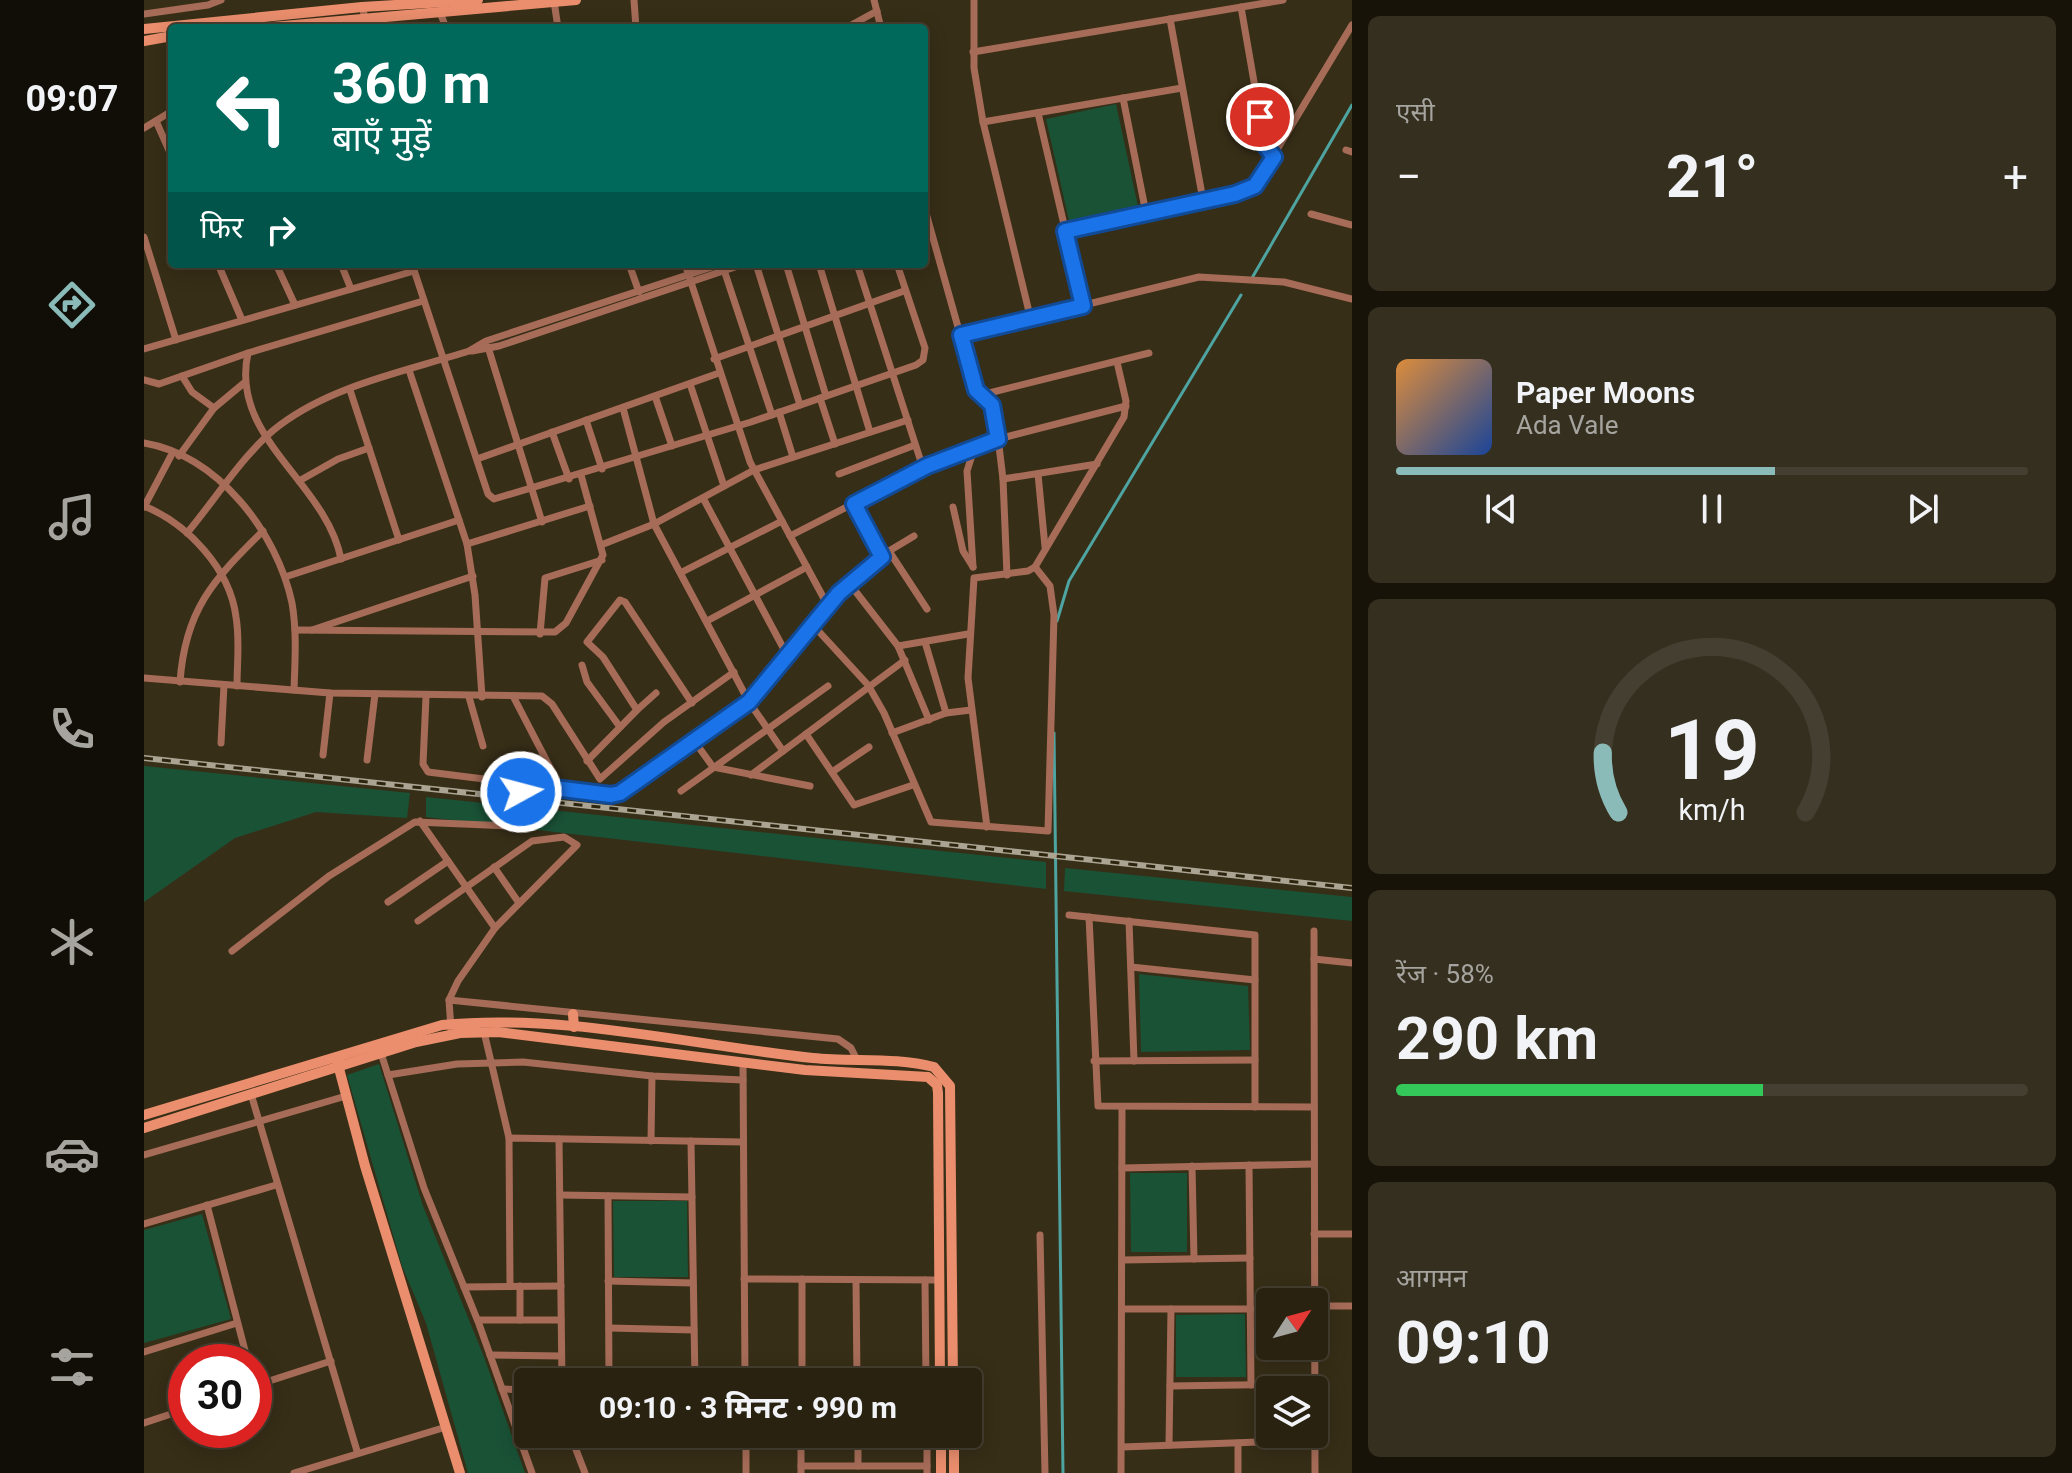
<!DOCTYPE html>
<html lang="hi">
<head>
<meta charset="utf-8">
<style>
  :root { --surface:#292211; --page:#352f1f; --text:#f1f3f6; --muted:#a5a49f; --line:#453f31; --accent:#8bbbb9 }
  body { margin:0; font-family:Roboto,"Noto Sans Devanagari",sans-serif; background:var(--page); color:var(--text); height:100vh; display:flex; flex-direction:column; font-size:30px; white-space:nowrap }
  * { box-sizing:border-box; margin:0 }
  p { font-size:26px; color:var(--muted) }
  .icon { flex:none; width:44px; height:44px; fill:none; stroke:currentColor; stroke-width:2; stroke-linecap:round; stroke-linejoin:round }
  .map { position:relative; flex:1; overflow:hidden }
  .details { display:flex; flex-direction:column; gap:16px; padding:16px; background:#171309; width:720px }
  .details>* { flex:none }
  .top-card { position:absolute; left:24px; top:24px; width:760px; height:244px; border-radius:8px; box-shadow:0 4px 20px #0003,0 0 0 2px var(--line); background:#00695c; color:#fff; overflow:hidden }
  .needle { width:52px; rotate:54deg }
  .buttons { position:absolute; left:1112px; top:1288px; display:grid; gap:16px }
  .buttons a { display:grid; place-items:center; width:72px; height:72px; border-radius:8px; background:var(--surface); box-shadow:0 4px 20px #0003,0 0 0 2px var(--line); font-size:40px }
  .speed { position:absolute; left:24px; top:1344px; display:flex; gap:16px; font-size:40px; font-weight:700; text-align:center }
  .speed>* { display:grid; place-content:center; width:104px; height:104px; border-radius:50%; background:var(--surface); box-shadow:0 4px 20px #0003,0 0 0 2px var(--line); line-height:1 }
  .speed .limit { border:12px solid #d22; background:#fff; color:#111 }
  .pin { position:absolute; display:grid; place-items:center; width:68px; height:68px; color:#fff; margin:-34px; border:4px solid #fff; border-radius:50%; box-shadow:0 2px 8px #0007 }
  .me { position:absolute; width:88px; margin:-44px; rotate:83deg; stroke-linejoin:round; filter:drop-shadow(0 0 6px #0008) }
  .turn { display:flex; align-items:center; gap:28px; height:168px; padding:0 32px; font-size:36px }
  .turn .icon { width:104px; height:104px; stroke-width:2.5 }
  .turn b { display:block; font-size:56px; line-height:68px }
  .then { display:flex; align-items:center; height:76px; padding:0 32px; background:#0003; gap:16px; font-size:30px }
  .big { font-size:60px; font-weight:700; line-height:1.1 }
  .details .card { flex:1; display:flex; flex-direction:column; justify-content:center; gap:12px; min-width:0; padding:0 28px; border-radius:12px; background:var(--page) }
  .details .dial { align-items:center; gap:0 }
  .dial svg { height:208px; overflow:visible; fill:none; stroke:var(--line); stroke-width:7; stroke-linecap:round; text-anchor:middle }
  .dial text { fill:var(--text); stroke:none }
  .song { display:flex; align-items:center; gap:24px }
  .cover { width:96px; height:96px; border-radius:12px; background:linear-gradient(135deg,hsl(30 70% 55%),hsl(220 70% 35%)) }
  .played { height:8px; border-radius:4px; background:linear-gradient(90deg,var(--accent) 60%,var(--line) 60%) }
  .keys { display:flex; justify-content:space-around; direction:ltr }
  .heat { display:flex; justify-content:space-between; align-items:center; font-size:44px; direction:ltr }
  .charge { height:12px; border-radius:6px; background:linear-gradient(90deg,#34c759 58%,var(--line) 0) }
  .trip { position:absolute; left:370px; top:1368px; width:468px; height:80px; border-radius:8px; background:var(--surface); box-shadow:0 4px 20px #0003,0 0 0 2px var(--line); font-weight:700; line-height:80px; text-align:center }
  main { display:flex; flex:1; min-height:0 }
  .tabs { display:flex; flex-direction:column; width:144px; justify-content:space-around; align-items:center; background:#100e07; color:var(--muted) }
  .tabs .icon { width:56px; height:56px }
  .tabs .on { color:var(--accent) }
  .tabs b { font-size:36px; color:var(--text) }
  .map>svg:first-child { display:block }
</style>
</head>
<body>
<main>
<nav class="tabs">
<b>09:07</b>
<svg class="icon on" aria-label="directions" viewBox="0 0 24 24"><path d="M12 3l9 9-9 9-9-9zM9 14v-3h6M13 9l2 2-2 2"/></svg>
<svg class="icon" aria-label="music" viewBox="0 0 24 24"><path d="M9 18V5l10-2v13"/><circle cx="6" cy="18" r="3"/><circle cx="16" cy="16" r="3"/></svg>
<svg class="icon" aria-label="phone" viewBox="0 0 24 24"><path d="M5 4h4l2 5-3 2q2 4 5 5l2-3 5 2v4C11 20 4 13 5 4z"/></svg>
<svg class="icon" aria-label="climate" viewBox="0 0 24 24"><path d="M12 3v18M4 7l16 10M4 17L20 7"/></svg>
<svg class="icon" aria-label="car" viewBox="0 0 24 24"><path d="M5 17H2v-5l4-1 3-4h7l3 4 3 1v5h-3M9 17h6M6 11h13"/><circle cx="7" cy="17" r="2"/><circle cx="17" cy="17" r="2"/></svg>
<svg class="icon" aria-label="filters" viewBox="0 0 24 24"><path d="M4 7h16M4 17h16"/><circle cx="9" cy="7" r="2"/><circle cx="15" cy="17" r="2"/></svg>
</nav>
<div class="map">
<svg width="1208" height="1473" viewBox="0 0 1208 1473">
  <rect width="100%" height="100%" fill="#372e17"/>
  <g fill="#1a5236">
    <path d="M972,104L995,211L926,225L902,119Z"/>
    <path d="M0,766L266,793L263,818L172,812L91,838L0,902Z"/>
    <path d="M282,797L902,862V889L282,817Z"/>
    <path d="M921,868L1208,897V921L920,891Z"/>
    <path d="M995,974L1104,986L1106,1050L997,1052Z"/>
    <path d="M235,1064L279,1206L340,1357L381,1473H324L282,1323L258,1266L203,1075Z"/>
    <path d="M986,1173H1043V1252H987Z"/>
    <path d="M469,1201H543L544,1277H470Z"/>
    <path d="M58,1214L87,1319L0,1343V1230Z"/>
    <path d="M1101,1314L1102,1377H1032V1315Z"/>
  </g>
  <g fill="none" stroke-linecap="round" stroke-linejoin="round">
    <g stroke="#4ea4a1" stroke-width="3">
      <path d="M1108,278L1208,105"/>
      <path d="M913,621L925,581L1097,295"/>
      <path d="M910,733L919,1473"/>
    </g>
    <path stroke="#524a34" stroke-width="7" stroke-dasharray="7 3.5" stroke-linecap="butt" d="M376,806L377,792"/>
    <g stroke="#a66c58" stroke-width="7">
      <path d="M490,0L492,28"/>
      <path d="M730,0L737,28"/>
      <path d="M830,0V68L839,122L887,320"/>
      <path d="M410,1L414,28"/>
      <path d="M218,7L224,28"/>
      <path d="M1097,7L1121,145L1130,157"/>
      <path d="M296,12L302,28"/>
      <path d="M0,14L64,5L77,0"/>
      <path d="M1026,19L1059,200"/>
      <path d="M702,28L733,11"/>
      <path d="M829,52L1139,0"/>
      <path d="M979,98L1002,213"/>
      <path d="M894,113L939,306"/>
      <path d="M12,121L28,157"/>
      <path d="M839,122L1038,88"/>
      <path d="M0,128L28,111"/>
      <path d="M1202,150L1208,152"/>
      <path d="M780,206L830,384L851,413L859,479L863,575"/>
      <path d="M1167,214L1208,225"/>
      <path d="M921,231L1091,194L1111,186L1208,25"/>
      <path d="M0,237L32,340"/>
      <path d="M74,264L98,320"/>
      <path d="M132,264L151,305"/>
      <path d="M197,264L207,289"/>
      <path d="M268,264L344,494L350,499L607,422L772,365L779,360L781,348L753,264"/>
      <path d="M485,264L495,292"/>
      <path d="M541,264L606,462L684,606"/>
      <path d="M612,264L656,405"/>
      <path d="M642,264L682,396"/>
      <path d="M675,264L726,432"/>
      <path d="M713,264L779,468"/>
      <path d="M580,270L628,415"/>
      <path d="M817,335L1055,277L1140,282L1208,299"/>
      <path d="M344,347L398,522"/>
      <path d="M0,349L270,271"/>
      <path d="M328,351L355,346L600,264"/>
      <path d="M104,353C85,438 182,482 197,559"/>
      <path d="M570,359L760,291"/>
      <path d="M265,370L323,544L331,595L338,697"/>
      <path d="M38,376L48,392L70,408"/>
      <path d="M0,380L15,384L104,353L279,301"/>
      <path d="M546,384L580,486"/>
      <path d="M206,390L255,540"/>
      <path d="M837,395L1005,353"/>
      <path d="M511,396L528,446"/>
      <path d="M676,398L691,444"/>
      <path d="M479,408L510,524L605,702L639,751"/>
      <path d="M635,412L649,457"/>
      <path d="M442,420L458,469"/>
      <path d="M408,432L425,479"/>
      <path d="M0,443C75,456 133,533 148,603C153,632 151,661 150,690"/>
      <path d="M35,456L70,408L100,383"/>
      <path d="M333,459L575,373"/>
      <path d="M695,474L771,445"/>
      <path d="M894,474L901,547"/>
      <path d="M859,479L953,464"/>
      <path d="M155,481L194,459L225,448"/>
      <path d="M559,498L643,655"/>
      <path d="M710,504L738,557"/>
      <path d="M0,506C44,524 86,569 92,617C96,640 93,663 93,686"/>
      <path d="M0,507L29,452"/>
      <path d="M809,507L819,551L829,567"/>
      <path d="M43,533C71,500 102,450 136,425C189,385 263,371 325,351L342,341L577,264"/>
      <path d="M646,536L783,466L830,449"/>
      <path d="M323,544L446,506"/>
      <path d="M457,545L510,524L610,470L764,420"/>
      <path d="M745,551L783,609"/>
      <path d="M829,567L823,471L830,449L854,439L982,406"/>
      <path d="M538,572L638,521"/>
      <path d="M141,577L315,520"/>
      <path d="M705,583L754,646L785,720"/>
      <path d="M563,621L663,567"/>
      <path d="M668,624L724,685L740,713L787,822L904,831L910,615L906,586L891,567"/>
      <path d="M151,630L411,632L422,623L459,555L437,475"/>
      <path d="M168,630L329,576"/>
      <path d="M396,634L401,578L458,560"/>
      <path d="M781,642L802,713"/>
      <path d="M754,646L824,634"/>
      <path d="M438,665L443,682L476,727"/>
      <path d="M0,678L186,693L398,696L408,704L456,779L520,722L590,672"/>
      <path d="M36,682C41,610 69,580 119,531"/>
      <path d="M512,693L493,710L459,657L443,642L476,600L481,602L548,703"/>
      <path d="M369,696L411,777"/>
      <path d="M282,697L279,764L284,772L467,795L476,793L605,702L695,593L745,551L770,536"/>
      <path d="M325,697L339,746"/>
      <path d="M748,733L802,713L827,710"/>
      <path d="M662,734L710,805L769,785"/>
      <path d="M551,742L569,767L666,786"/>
      <path d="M77,743L80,685"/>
      <path d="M179,755L186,693"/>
      <path d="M223,760L231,694"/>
      <path d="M443,761L493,710"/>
      <path d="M688,772L725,747"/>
      <path d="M607,775L761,660"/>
      <path d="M537,791L684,686"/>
      <path d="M276,821L351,928"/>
      <path d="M843,827L824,678L830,578L884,571L891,567L980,417L982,401L973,362"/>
      <path d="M350,867L375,903"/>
      <path d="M244,902L304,861"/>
      <path d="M925,915L1111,935V1107"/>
      <path d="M945,917L954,1106L1170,1107"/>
      <path d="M274,921L388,841L420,837L433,845L351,928L314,981L305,1000L307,1029"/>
      <path d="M985,921L990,1061"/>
      <path d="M1170,931L1171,1473"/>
      <path d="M88,951L185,876L271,822L368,826L374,821L376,806"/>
      <path d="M1170,959L1208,963"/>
      <path d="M987,967L1111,980"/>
      <path d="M305,1000L694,1039L707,1048L713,1060"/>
      <path d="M340,1032L365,1138"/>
      <path d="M236,1050L280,1188L335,1324L388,1473"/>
      <path d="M950,1061L1111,1060"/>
      <path d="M599,1062L601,1382"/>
      <path d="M244,1075L313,1064L379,1062L508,1076L599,1080"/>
      <path d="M107,1094L213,1451"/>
      <path d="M415,1139L418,1382"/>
      <path d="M507,1141L508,1076"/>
      <path d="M547,1141L551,1382"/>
      <path d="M0,1155L202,1096"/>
      <path d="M1105,1165L1107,1385"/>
      <path d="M1048,1166L1050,1259"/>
      <path d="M978,1168L1170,1164"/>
      <path d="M416,1195L548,1197"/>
      <path d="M464,1196L465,1382"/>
      <path d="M63,1205L104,1362"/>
      <path d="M0,1224L132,1185"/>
      <path d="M1170,1234H1208"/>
      <path d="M896,1235L901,1473"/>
      <path d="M978,1260L1106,1258"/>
      <path d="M600,1279L796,1280"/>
      <path d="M712,1280L713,1382"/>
      <path d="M781,1280L782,1382"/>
      <path d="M464,1281L549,1283"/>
      <path d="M366,1286L365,1138L599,1142"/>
      <path d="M320,1287L417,1286"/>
      <path d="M1170,1306H1208"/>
      <path d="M978,1309H1107"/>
      <path d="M334,1320H417"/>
      <path d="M376,1320V1286"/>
      <path d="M465,1328L550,1330"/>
      <path d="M0,1352L93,1323"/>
      <path d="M346,1355L417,1356"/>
      <path d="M465,1374H551"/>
      <path d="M658,1382V1279"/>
      <path d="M110,1386L187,1361"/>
      <path d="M1026,1386L1171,1384"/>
      <path d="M358,1389L384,1390"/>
      <path d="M0,1423L42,1409"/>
      <path d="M426,1434L441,1473"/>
      <path d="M560,1434L602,1435"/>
      <path d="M602,1434V1473"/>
      <path d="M714,1434V1466"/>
      <path d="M783,1434V1473"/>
      <path d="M1094,1443V1473"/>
      <path d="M1025,1445L1027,1309"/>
      <path d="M978,1447L1171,1440"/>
      <path d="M657,1466H783"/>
      <path d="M150,1473L302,1427"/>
      <path d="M657,1473V1434"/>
      <path d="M977,1473L978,1109"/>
    </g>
    <g stroke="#ea8e6d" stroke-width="10">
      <path d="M117,28L432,0"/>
      <path d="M0,29L218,7L334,0"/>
      <path d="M0,41L28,36"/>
      <path d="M429,1014L430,1027"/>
      <path d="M193,1061L221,1166L316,1473"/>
      <path d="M0,1115L298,1025C421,1013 546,1045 669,1058C709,1062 752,1057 790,1067L806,1086L809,1382"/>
      <path d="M0,1128L272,1042L316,1033L354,1032L661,1070L784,1077L793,1085L794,1093L796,1382"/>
      <path d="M797,1434V1473"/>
      <path d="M810,1434V1473"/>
    </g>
    <defs>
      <path id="rail" d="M0,758L1208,888"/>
    </defs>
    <use href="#rail" stroke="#aba493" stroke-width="6"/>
    <use href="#rail" stroke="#2d240d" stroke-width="3" stroke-dasharray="9" stroke-linecap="butt"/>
  </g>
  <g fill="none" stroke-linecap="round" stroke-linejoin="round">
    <defs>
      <path id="route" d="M377,792L378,784L467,795L476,793L605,702L695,593L738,557L710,504L783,466L854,439L848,405L832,390L817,335L939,306L921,231L1091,194L1111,186L1130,157L1121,145L1116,117"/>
    </defs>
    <use href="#route" stroke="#114b97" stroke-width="20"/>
    <use href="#route" stroke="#1a73e8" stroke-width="14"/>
  </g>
</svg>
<div class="buttons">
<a><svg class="needle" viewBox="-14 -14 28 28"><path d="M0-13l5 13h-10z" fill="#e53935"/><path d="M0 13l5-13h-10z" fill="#a5a49f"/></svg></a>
<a><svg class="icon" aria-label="layers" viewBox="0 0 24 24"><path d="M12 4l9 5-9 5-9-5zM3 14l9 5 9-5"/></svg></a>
</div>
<div class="speed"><div class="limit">30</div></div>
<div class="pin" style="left:1116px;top:117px;background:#d93025"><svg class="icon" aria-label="arrive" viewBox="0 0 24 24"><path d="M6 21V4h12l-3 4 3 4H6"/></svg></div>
<svg class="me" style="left:377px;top:792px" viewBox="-20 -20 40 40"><circle r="17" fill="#1a73e8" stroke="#fff" stroke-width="3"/><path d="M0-11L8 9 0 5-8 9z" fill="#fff"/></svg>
<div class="trip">09:10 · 3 मिनट · 990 m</div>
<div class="top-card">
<div class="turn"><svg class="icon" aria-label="left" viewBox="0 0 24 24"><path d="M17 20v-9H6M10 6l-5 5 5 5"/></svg><div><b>360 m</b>बाएँ मुड़ें</div></div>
<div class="then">फिर<svg class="icon" aria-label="right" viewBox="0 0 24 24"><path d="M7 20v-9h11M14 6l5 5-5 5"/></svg></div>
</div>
</div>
<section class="details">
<div class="card"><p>एसी</p>
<div class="heat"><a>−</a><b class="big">21°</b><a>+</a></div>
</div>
<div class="card">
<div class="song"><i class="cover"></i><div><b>Paper Moons</b><p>Ada Vale</p></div></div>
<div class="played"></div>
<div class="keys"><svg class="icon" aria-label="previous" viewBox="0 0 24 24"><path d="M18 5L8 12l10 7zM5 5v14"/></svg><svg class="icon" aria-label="pause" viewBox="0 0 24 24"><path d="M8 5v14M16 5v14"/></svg><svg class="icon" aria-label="next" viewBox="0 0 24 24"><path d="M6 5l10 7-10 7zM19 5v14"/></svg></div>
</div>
<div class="card dial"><svg viewBox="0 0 100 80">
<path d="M14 69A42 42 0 1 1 86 69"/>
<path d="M14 69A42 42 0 0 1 8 46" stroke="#8bbbb9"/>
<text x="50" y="56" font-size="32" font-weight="700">19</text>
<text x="50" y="72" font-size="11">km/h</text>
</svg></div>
<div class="card"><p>रेंज · 58%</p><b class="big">290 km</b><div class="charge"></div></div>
<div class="card"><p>आगमन</p><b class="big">09:10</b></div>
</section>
</main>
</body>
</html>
